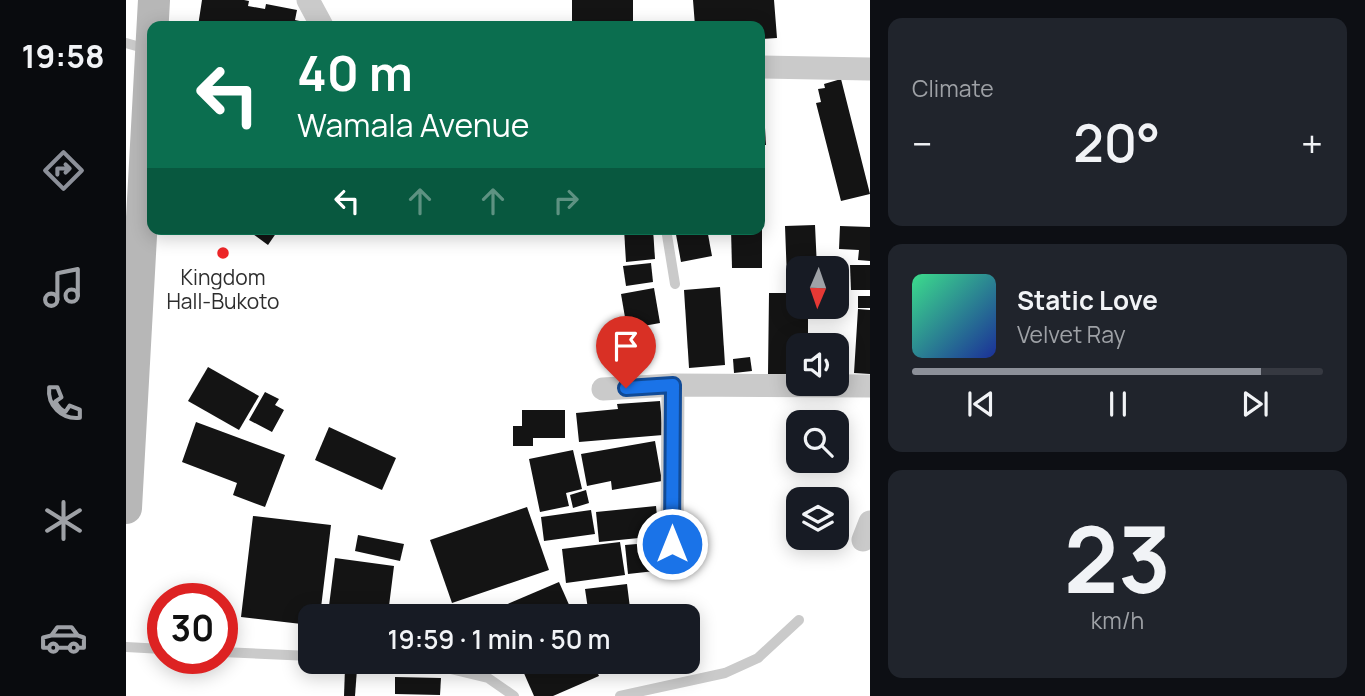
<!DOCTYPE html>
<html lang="en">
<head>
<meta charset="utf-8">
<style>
  :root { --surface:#171b24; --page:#20242c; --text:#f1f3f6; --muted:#9ea1a6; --line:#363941; --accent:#8c9099 }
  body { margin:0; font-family:Manrope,sans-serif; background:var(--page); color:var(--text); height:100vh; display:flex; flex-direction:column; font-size:26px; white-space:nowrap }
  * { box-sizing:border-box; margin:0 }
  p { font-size:23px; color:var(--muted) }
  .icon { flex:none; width:38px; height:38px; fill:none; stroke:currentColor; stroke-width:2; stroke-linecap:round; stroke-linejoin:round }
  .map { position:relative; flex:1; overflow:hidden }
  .sheet { display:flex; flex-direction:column; gap:18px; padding:18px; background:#0d0f14; width:495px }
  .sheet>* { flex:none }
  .banner { position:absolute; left:21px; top:21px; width:618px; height:214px; border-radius:14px; box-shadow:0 4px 18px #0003; background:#0b6e4f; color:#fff; overflow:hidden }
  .needle { width:46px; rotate:182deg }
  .controls { position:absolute; left:660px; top:256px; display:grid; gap:14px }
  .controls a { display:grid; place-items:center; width:63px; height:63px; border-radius:14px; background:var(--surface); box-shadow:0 4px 18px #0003; font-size:35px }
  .speed { position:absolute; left:21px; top:583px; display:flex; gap:14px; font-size:35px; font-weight:700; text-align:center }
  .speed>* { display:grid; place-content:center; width:91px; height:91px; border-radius:50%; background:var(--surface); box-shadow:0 4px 18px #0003; line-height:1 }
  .speed .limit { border:10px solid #d22; background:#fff; color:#111 }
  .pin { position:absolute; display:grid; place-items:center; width:60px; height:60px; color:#fff; margin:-72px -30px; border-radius:50% 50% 50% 0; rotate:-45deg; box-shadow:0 0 7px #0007 }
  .pin .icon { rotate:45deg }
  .me { position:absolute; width:77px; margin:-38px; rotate:0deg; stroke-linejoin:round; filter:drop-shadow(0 0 5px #0008) }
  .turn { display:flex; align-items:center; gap:24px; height:147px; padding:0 35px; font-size:32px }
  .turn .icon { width:91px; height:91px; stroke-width:2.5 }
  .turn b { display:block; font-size:49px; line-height:60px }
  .lanes { display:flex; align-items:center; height:66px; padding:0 35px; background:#0003; justify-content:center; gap:35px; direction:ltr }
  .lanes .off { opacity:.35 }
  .big { font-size:52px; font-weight:600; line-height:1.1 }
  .sheet .tile { flex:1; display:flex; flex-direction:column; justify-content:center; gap:10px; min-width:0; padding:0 24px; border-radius:14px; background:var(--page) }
  .sheet .dial { align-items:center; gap:0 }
  .dial b { font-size:91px; line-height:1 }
  .song { display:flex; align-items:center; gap:21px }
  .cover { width:84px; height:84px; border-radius:10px; background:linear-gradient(135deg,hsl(150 70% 55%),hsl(230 70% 35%)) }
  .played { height:7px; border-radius:4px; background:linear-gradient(90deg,var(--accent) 85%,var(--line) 85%) }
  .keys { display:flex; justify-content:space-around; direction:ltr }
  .heat { display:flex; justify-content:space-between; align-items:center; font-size:38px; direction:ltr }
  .trip { position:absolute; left:172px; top:604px; width:402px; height:70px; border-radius:14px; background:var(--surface); box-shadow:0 4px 18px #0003; font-weight:600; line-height:70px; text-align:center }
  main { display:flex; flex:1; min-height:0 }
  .menu { display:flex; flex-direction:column; width:126px; justify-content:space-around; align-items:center; background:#090b0e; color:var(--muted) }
  .menu .icon { width:49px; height:49px }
  .menu .active { color:var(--accent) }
  .menu b { font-size:32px; color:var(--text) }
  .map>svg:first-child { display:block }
</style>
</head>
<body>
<main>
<nav class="menu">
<b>19:58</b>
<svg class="icon active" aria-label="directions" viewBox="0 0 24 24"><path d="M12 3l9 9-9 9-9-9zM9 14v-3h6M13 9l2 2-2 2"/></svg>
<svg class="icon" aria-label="music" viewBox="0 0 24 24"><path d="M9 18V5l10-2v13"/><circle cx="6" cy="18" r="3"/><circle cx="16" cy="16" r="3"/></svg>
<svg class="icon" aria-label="phone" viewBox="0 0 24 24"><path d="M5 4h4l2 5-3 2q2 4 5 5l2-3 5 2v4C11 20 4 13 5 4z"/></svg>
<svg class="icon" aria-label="climate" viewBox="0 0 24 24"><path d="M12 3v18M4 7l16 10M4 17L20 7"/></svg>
<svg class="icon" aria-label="car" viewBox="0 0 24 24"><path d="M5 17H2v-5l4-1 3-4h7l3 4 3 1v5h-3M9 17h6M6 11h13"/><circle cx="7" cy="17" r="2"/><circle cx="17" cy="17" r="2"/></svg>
</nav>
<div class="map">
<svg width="744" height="696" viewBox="0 0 744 696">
  <rect width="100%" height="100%" fill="#fff"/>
  <g fill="#141414">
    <path d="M76,0H118L123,1L122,6L139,9L140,4L171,10L169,20L178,22L177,26H72Z"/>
    <rect x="446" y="0" width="61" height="26"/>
    <path d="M567,0H648L651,38L634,39V26H569Z"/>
    <path d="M715,79L744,194L715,201L690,103L695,102L692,89L699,88L698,84Z"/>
    <path d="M634,93H637L640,145H634Z"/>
    <path d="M689,225L691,268H672V279L661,280L659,226Z"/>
    <path d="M714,226L744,227V261L732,260L733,250L713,249Z"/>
    <path d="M120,229H153L142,245Z"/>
    <path d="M498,229H527L529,259L500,262Z"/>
    <path d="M549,229H581L586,256L555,262Z"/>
    <path d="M605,229H636V268H606Z"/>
    <path d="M525,263L527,282L500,286L497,266Z"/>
    <path d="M724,265H744V290H725Z"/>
    <path d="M594,287L599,365L563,368L558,290Z"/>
    <path d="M528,288L534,323L501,329L495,294Z"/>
    <path d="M643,293H672V306H682V339H668L667,374H642Z"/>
    <rect x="732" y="296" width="12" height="12"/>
    <path d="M732,309L744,310V374L728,373Z"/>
    <path d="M624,357L626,371L608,373L607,359Z"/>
    <path d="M82,367L133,396L113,430L62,401Z"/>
    <path d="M139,392L153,399L149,405L158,410L146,432L123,420Z"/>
    <path d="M534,401L537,435L453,442L450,413L492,409L491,404Z"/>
    <path d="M396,410H439V438H407V446H387V426H396Z"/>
    <path d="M70,422L159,455L139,507L107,495L111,483L56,462Z"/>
    <path d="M203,427L270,458L256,490L189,460Z"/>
    <path d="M529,441L536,481L486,490L485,481L461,486L455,454Z"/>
    <path d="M447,450L456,489L440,493L443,506L414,512L403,459Z"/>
    <path d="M460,490L463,503L447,508L444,495Z"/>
    <path d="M530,506L533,536L473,542L470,512Z"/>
    <path d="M401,507L423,570L326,603L304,540Z"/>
    <path d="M465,510L469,534L418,541L415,517Z"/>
    <path d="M127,516L205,525L194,616H184V625L115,617Z"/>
    <path d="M232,535L278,544L274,561L229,551Z"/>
    <path d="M494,542L499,575L440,583L436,549Z"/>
    <path d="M535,542L538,570L502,574L499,545Z"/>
    <path d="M209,558L268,566L262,614L203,606Z"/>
    <path d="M433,582L448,616H373L370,609Z"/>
    <path d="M501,584L505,616H463L459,589Z"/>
    <path d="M393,662H467L473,676L427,696H408Z"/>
    <path d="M219,668L231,669L229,696H218Z"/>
    <path d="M269,677L315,678L314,695L269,694Z"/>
  </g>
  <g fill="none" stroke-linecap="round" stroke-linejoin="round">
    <g stroke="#cacaca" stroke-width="10">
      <path d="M0,43L21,49"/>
      <path d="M540,229L549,284"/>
      <path d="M0,647L37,649"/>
      <path d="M96,652L184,656"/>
      <path d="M274,662L312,666L362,678L388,696"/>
      <path d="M494,696L599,673L632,658L673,620"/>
    </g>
    <g stroke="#cacaca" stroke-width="23">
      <path d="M182,0L196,26"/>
      <path d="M634,67L744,69"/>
      <path d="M477,389L547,385L744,386"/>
      <path d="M737,540L744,522"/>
      <path d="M546,544L547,385"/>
    </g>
    <path stroke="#b7b7b7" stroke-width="32" d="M0,508L28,0"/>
  </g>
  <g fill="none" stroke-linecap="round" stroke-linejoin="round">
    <defs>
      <path id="route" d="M500,388L547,385L546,544"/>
    </defs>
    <use href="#route" stroke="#114b97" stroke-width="18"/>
    <use href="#route" stroke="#1a73e8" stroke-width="12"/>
  </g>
  <circle fill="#ee2628" stroke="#fff" stroke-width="2.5" cx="97" cy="253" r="7"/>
  <g text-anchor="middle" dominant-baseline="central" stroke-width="7" stroke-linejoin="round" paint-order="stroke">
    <g font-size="21" fill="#2d2d2d" stroke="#fff">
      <text x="97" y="277">Kingdom<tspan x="97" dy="24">Hall-Bukoto</tspan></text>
    </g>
  </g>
</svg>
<div class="controls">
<a><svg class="needle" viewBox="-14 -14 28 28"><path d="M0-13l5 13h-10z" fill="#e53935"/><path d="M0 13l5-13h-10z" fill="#9ea1a6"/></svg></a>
<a><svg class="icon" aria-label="sound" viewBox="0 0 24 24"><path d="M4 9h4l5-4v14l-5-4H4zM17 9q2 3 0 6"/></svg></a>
<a><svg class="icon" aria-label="search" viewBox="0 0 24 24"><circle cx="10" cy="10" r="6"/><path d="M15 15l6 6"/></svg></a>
<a><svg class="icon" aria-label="layers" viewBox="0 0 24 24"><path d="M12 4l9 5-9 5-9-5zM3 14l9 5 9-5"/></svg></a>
</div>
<div class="speed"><div class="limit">30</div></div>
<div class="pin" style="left:500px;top:388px;background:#d93025"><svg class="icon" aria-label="arrive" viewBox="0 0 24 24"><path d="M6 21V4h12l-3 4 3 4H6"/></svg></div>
<svg class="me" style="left:546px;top:544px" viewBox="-20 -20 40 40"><circle r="17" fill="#1a73e8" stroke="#fff" stroke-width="3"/><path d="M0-11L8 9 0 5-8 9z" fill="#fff"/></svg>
<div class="trip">19:59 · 1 min · 50 m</div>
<div class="banner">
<div class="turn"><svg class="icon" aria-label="left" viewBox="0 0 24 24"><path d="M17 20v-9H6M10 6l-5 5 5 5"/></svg><div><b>40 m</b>Wamala Avenue</div></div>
<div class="lanes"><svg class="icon" aria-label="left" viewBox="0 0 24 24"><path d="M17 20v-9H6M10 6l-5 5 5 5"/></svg><svg class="icon off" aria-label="ahead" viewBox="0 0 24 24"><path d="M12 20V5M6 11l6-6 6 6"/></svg><svg class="icon off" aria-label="ahead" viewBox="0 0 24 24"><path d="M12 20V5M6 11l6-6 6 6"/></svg><svg class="icon off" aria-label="right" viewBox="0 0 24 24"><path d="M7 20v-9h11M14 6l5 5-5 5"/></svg></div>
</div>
</div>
<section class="sheet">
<div class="tile"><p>Climate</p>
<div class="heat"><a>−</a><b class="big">20°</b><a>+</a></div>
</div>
<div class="tile">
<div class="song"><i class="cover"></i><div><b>Static Love</b><p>Velvet Ray</p></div></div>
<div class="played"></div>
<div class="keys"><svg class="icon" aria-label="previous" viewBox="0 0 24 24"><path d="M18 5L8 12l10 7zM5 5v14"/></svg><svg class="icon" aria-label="pause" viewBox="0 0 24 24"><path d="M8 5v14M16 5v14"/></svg><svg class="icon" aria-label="next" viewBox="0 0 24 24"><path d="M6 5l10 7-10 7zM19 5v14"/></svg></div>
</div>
<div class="tile dial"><b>23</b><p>km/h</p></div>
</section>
</main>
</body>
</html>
